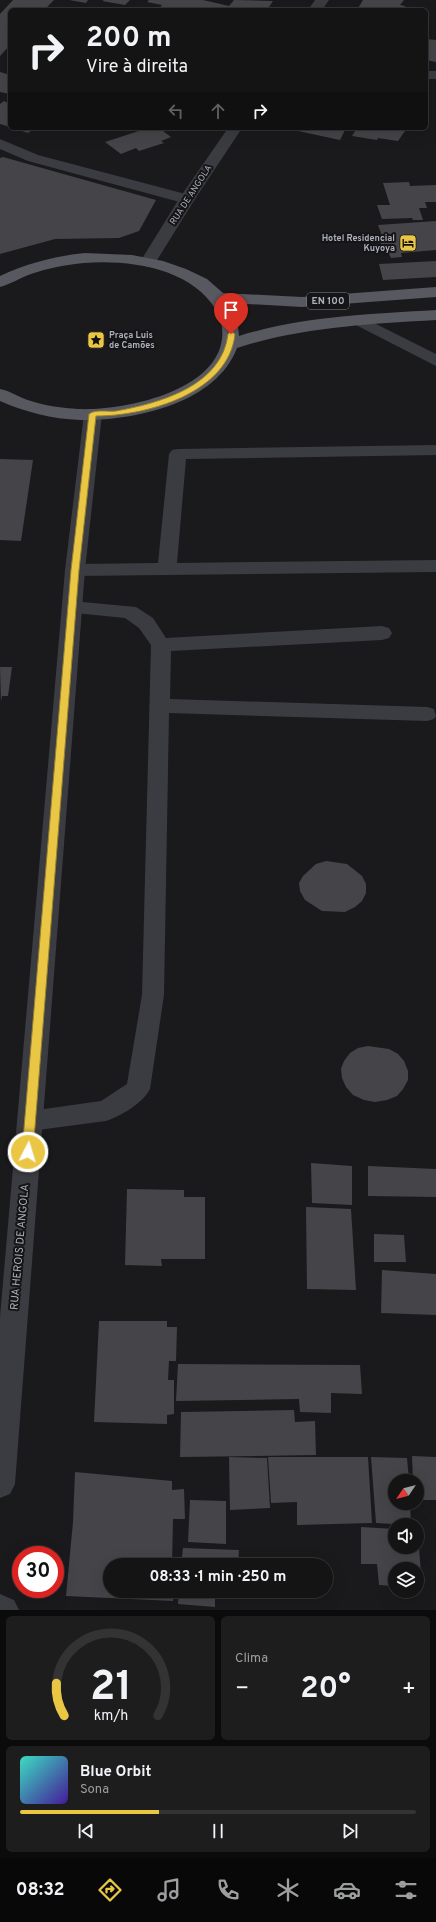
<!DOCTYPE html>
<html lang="pt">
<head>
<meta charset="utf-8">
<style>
  :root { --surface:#141415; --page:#1d1d1e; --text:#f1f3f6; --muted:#9d9ea0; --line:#333334; --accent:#eac645 }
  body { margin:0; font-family:Overpass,sans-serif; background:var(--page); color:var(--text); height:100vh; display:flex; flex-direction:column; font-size:15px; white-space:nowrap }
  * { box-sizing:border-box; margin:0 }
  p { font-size:13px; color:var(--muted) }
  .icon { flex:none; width:22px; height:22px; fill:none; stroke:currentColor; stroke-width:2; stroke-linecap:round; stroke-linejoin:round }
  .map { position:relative; height:1610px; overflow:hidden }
  .details { display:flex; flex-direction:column; gap:6px; padding:6px; background:#0b0b0c; flex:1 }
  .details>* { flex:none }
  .guide { position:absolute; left:8px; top:8px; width:420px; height:122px; border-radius:6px; box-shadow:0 4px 16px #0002,0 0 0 1px var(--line); background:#141415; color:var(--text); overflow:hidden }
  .needle { width:26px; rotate:235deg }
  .tools { position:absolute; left:388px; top:1474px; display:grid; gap:8px }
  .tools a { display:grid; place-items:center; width:36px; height:36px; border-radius:50%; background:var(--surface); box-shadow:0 4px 16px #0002,0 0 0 1px var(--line); font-size:20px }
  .speed { position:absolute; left:12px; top:1546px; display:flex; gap:8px; font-size:20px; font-weight:700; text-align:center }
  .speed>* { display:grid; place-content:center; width:52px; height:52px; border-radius:50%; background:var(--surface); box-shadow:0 4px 16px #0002,0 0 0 1px var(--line); line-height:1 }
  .speed .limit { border:6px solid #d22; background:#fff; color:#111 }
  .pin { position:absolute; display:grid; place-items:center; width:34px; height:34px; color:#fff; margin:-41px -17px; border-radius:50% 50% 50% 0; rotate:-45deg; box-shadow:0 0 4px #0007 }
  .pin .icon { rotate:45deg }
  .me { position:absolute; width:44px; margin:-22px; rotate:5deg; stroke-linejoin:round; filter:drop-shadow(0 0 3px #0008) }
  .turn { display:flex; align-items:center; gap:14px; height:84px; padding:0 12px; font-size:18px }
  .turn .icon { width:52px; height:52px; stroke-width:2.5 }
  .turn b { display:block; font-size:28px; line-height:34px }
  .lanes { display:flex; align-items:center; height:38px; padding:0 12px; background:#0003; justify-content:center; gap:20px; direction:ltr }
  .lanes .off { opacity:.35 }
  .big { font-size:30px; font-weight:700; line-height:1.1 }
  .details .tile { flex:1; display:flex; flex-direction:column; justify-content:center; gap:6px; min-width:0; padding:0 14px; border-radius:6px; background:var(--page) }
  .details .dial { align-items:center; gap:0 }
  .dial svg { height:104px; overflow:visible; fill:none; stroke:var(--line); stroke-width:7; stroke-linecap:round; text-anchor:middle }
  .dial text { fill:var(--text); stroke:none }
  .song { display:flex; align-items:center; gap:12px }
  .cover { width:48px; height:48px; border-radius:6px; background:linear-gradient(135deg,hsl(170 70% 55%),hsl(260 70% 35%)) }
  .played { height:4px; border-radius:2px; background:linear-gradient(90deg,var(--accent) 35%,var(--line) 35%) }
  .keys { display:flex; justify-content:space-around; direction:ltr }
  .heat { display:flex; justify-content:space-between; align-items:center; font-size:22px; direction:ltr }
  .details .tiles { flex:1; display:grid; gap:6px; grid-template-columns:1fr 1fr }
  .tile:last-child { grid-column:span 2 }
  .trip { position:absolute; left:103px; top:1558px; width:230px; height:40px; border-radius:20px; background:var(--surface); box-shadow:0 4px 16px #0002,0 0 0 1px var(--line); font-weight:700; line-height:40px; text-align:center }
  .tab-bar { display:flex; height:64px; justify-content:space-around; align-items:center; background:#080808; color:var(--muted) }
  .tab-bar .icon { width:28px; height:28px }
  .tab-bar .active { color:var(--accent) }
  .tab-bar b { font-size:18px; color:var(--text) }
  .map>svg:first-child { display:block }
</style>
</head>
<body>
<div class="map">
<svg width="436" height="1610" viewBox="0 0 436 1610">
  <rect width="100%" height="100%" fill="#1a1a1c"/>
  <g fill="#454549">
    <path d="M13,0H54L44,10H10V45L0,56V14Z"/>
    <path d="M69,0H88L86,3Z"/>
    <path d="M104,0H130L125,5L102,1Z"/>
    <path d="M149,0H203L229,6L234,0L273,1L267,10H158L162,5L147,2Z"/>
    <path d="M363,0H404L400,5L405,6L403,10H357Z"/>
    <path d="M426,39L436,40V62L426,60Z"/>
    <path d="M0,72L10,75V94L0,92Z"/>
    <path d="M4,101L10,104V127L0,124V104Z"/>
    <path d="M13,128H35L28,133Z"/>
    <path d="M148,128H159L171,137L161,141L164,143L139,151L136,148L121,154L105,142Z"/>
    <path d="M284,128H346L340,140Z"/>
    <path d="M357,128H381L396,131L398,128H407L398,141L378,138L377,140L352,136Z"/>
    <path d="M3,157L156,200L139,231L119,238L55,239L0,254V158Z"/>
    <path d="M409,182L410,186L436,185V202H425L427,208H419L423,220H413L412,218L382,219L377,205H390L383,183Z"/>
    <path d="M436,221V250L401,253L402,257L391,258L389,254H385L378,237L382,236L378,225Z"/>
    <path d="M436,261V277L383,280L379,264Z"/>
    <path d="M0,459L33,460L21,541L0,540Z"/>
    <path d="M0,667H12L8,696H2L1,702Z"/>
    <path d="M326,861L347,864L362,876L366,884V893L362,901L355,907L345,912L322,911L305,900L300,891L299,883L303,876L316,864Z"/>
    <path d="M368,1046L389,1049L398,1054L404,1061L408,1071V1080L403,1089L397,1096L387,1100L375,1102L364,1100L353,1095L346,1087L342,1078L341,1069L344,1061L350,1053L358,1048Z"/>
    <path d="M311,1163L352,1166V1205L312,1203Z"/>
    <path d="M368,1166L436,1169V1197L368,1196Z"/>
    <path d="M127,1189L184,1190V1197H205V1259H161L162,1266L125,1265Z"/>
    <path d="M306,1207L351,1209L356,1290L307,1289Z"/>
    <path d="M374,1234L404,1235L406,1262H374Z"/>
    <path d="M382,1270L436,1274V1315L381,1313Z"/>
    <path d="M99,1321H167V1327H177L176,1361H169L168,1380H174V1414L167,1415V1424L94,1422Z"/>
    <path d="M178,1364L360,1365L362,1394L331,1393V1413L300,1412L299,1399L176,1401Z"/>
    <path d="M294,1410L295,1422L315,1421L316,1455L180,1457L181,1412Z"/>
    <path d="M412,1456L436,1457V1500H417V1481H413Z"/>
    <path d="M229,1457L267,1458L270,1508L230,1510Z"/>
    <path d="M268,1457H368L372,1523L297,1525V1502L271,1503Z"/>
    <path d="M371,1457L407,1458L409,1481H395V1503H410L411,1525L376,1523Z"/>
    <path d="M75,1472L172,1481V1490L184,1489L185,1519H173L172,1565H110V1591H173V1601L66,1596L73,1522Z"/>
    <path d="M190,1500L226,1501V1544L188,1542Z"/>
    <path d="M361,1527L395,1529V1547H417L418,1534L422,1587H417V1569H395V1586L379,1585L377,1564H361Z"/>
    <path d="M183,1548L239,1550L238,1565H181Z"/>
    <path d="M179,1591H215V1607L178,1604Z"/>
  </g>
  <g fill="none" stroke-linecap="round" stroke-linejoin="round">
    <g fill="#3b3c41" fill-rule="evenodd">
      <rect x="426" y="71" width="10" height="8"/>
      <path d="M358,315L436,354V366L352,323L350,320L352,317Z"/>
      <path d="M436,445V455L186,459L177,563L436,560V572L75,576L68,574L66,570L68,566L75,564L158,563L169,454L172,450L178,449Z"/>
      <path d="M72,601L136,607L153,618L166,638L382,626L389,628L392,633L389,638L382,640L171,651L170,699L427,707L434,709L436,716L434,719L427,721L169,713L164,995L150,1089C143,1103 121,1116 106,1121L30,1131L21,1128L18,1121L21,1114L30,1111L101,1101L127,1084L142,995L151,645L139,628L125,618L65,612L63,607L65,602Z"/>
      <path d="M0,1594L14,1600L19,1610H0Z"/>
    </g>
    <g fill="#3b3c41" fill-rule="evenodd">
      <path d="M0,139L38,155L193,196L195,199L193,202L187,204L28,161L0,149Z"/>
      <path d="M93,409L99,410L102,414L85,570L15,1484L10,1494L0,1498V1317L65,570L84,414L87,410Z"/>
    </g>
    <g fill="#3b3c41" fill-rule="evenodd">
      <path d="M315,0H329L322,10H308Z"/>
      <path d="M228,128H242L195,199L154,265L148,267L142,265L140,262L179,199Z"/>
    </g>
    <path fill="#575860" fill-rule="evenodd" d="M85,253L132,255L163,261L186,269L207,279L223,293L302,297L436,287V297L302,307L229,303L237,318L239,336C303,316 370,314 436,310V320C369,324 302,327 237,348C216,404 133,421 80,420C52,419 25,412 0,401V389C11,391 20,398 31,401C46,406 62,408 78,409C120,411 205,394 220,348C224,336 223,321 216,310C192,268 128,259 84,263C65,265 48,268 31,274C20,278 11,284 0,287V276C28,263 55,256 85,253Z"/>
  </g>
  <path fill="#eac645" stroke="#98812d" d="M231,331L235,334C229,393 147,416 96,416L79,570L33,1152L31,1156H24L22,1152L71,570L89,414C95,409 108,412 116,411C160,403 222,386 228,334Z"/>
  <defs>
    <symbol id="hotel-square" viewBox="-11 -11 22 22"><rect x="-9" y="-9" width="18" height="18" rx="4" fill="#eac645" stroke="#151517"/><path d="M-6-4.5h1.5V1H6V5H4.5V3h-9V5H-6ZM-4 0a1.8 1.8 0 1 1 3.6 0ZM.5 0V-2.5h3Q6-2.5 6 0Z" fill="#111"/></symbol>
    <symbol id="sight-square" viewBox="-11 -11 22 22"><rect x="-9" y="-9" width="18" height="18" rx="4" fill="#eac645" stroke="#151517"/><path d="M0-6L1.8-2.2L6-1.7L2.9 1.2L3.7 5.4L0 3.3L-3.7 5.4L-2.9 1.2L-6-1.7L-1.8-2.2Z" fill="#111"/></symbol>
  </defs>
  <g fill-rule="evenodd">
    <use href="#hotel-square" x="398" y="233" width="20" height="20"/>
    <use href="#sight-square" x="86" y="330" width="20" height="20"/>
  </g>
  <g text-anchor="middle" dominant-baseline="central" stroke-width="4" stroke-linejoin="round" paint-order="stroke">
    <g font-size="9" fill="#adb0bb" stroke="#151517">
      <text transform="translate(191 195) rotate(-57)">RUA DE ANGOLA</text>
    </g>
    <g font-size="9" font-weight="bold" fill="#adb0bb" stroke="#151517" text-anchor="end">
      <text x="395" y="238">Hotel Residencial<tspan x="395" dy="10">Kuyoya</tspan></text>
      <text x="109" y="335" text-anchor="start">Praça Luis<tspan x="109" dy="10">de Camões</tspan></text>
    </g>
    <rect fill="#151517" stroke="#7f828a" stroke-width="1" x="307" y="293" width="42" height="16" rx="3"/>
    <g font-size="10" font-weight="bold" fill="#adb0bb">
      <text x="328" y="301">EN 100</text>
    </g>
    <g font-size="11" fill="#adb0bb" stroke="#151517">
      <text transform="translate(20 1247) rotate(-85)">RUA HEROIS DE ANGOLA</text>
    </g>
  </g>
</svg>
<div class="tools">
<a><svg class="needle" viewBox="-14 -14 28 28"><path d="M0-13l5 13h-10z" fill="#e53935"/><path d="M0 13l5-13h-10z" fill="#9d9ea0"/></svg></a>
<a><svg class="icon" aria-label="sound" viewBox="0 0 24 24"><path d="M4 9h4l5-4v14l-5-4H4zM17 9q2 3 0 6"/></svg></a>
<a><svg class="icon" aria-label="layers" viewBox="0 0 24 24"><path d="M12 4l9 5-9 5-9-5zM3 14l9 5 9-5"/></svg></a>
</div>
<div class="speed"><div class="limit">30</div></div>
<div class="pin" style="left:231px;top:334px;background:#d93025"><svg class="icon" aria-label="arrive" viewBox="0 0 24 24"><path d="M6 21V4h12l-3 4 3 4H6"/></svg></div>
<svg class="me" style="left:28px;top:1152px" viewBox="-20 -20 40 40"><circle r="17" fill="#eac645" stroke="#fff" stroke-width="3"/><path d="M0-11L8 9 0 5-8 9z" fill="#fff"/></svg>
<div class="trip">08:33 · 1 min · 250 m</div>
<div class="guide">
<div class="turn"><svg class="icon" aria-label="right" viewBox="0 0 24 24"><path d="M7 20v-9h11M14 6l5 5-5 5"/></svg><div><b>200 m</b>Vire à direita</div></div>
<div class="lanes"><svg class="icon off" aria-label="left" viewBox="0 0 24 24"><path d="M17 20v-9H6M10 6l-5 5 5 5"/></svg><svg class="icon off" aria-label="ahead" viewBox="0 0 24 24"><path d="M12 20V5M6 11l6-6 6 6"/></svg><svg class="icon" aria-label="right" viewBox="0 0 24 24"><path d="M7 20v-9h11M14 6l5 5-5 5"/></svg></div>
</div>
</div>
<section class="details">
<div class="tiles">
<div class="tile dial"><svg viewBox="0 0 100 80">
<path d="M14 69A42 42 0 1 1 86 69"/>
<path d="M14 69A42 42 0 0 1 8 44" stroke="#eac645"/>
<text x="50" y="56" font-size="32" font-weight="700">21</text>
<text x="50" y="72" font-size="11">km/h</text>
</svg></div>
<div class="tile"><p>Clima</p>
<div class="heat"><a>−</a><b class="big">20°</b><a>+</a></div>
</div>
<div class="tile">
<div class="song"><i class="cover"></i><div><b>Blue Orbit</b><p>Sona</p></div></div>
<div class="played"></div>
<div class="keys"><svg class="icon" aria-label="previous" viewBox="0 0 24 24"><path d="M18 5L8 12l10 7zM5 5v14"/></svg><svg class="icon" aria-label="pause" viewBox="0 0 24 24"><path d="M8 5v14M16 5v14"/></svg><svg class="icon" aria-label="next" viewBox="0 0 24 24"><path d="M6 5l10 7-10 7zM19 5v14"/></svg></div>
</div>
</div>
</section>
<nav class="tab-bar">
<b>08:32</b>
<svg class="icon active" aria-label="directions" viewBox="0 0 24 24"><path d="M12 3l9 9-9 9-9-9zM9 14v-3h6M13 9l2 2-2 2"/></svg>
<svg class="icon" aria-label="music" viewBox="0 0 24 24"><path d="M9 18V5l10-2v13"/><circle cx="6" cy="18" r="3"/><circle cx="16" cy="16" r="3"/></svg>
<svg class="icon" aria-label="phone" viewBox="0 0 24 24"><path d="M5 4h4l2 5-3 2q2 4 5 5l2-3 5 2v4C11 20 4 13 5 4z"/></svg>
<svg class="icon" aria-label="climate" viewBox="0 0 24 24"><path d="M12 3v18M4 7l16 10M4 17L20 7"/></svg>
<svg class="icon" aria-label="car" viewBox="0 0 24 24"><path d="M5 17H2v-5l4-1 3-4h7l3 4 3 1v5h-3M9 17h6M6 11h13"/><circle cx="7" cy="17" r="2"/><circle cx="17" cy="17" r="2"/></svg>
<svg class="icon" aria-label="filters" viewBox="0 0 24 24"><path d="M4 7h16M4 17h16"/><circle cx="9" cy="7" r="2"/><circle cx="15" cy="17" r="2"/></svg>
</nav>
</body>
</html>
